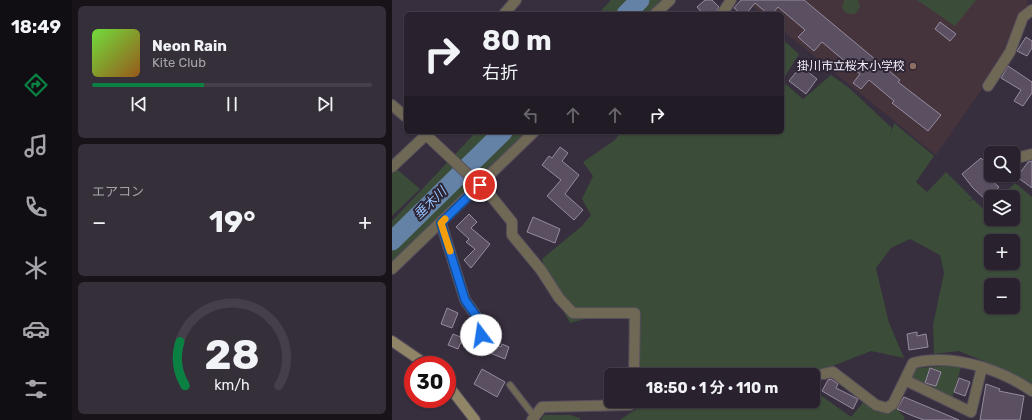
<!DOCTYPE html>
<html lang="ja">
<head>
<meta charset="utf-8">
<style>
  :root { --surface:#29222e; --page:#352f3a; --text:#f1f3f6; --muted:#a5a4aa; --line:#453f4a; --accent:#0b8043 }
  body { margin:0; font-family:Rubik,"Noto Sans JP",sans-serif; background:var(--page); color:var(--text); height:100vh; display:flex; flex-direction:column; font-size:15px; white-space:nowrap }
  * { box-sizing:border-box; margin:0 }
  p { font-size:13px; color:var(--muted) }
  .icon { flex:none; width:22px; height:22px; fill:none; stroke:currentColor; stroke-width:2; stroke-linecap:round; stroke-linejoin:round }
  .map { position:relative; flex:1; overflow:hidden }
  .panel { display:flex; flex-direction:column; gap:6px; padding:6px; background:#171319; width:320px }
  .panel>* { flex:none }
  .top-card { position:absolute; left:12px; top:12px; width:380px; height:122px; border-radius:6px; box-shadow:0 1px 3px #0004,0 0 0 1px var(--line); background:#29222e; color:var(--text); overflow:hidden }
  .controls { position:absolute; left:592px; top:146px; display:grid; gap:8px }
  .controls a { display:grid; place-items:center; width:36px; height:36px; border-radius:6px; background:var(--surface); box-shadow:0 1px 3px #0004,0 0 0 1px var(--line); font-size:20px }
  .speed { position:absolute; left:12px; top:356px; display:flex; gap:8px; font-size:20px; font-weight:700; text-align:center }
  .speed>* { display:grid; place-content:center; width:52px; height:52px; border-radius:50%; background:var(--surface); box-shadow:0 1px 3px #0004,0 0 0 1px var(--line); line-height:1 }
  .speed .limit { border:6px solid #d22; background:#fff; color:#111 }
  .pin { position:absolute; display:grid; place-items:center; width:34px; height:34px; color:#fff; margin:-17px; border:2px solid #fff; border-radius:50%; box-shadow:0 1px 4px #0007 }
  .me { position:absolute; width:44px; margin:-22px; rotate:346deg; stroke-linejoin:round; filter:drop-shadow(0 0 3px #0008) }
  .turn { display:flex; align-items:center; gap:14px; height:84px; padding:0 12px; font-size:18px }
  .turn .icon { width:52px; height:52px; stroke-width:2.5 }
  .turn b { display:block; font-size:28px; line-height:34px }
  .lanes { display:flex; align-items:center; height:38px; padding:0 12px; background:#0003; justify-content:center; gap:20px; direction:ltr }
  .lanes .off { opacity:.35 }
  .big { font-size:30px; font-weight:700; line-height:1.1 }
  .panel .widget { flex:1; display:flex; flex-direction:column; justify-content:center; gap:6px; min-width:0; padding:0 14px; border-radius:6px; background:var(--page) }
  .panel .dial { align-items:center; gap:0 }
  .dial svg { height:104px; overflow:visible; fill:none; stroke:var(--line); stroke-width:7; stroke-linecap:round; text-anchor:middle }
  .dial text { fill:var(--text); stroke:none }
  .song { display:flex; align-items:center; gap:12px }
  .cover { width:48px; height:48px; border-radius:6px; background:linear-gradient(135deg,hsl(100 70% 55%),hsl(30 70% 35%)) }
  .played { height:4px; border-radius:2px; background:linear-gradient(90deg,var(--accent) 40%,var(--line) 40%) }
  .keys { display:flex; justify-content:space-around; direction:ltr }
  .heat { display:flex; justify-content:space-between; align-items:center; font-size:22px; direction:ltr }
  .trip { position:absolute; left:212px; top:368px; width:216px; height:40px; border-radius:6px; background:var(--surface); box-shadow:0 1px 3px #0004,0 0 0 1px var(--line); font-weight:700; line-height:40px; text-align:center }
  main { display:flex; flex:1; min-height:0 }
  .menu { display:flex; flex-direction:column; width:72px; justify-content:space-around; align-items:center; background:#100e12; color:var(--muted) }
  .menu .icon { width:28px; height:28px }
  .menu .on { color:var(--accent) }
  .menu b { font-size:18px; color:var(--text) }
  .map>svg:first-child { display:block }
</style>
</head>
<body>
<main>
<nav class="menu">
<b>18:49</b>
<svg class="icon on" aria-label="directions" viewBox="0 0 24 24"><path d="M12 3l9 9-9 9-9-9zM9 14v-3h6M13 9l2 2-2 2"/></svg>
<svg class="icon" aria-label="music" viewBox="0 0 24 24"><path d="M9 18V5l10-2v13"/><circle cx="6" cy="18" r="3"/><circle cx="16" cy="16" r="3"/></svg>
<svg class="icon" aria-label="phone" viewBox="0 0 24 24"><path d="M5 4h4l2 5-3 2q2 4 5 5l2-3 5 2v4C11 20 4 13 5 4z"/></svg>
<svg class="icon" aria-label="climate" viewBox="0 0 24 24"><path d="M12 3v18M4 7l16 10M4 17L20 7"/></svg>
<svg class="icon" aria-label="car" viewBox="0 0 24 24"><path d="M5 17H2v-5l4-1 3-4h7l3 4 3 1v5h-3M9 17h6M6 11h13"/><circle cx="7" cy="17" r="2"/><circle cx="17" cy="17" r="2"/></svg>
<svg class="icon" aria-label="filters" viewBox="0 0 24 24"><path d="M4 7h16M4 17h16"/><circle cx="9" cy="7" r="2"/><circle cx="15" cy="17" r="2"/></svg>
</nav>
<section class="panel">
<div class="widget">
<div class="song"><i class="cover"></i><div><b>Neon Rain</b><p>Kite Club</p></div></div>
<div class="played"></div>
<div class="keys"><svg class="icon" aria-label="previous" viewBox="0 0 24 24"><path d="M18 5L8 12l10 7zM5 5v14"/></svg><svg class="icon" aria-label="pause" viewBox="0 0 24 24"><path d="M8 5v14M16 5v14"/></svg><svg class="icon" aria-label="next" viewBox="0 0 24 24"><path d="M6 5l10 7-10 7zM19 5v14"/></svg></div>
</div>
<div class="widget"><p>エアコン</p>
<div class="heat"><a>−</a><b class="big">19°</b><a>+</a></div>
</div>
<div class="widget dial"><svg viewBox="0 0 100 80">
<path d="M14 69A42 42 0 1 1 86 69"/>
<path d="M14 69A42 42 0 0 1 10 35" stroke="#0b8043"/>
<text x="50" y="56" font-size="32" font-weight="700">28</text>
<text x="50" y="72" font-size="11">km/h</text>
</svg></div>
</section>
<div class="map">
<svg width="640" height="420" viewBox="0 0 640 420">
  <rect width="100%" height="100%" fill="#372e3e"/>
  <path fill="#46343c" d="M353,0H635L636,5L621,26L617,50L544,155L390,30V14H370Z"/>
  <g fill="#3b4d38" fill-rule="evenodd">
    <path d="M219,0H274L259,14H206Z"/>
    <path d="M452,0H466L468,6L465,12C459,16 454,14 450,8Z"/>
    <path d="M525,0H584L563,26Z"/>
    <path d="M390,39L407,54L390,81L411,99L439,75L457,88L500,128L497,142L502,123L542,156L524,182L535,192L554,172L581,199L574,201L582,200L592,210L599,205V219H621V197H609L623,183L640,197V384L622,374L567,351L542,354L541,325L552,273L548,255L518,239L499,248L484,268L497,323L512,358L479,351L433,369L424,392L459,417L473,400L501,404L513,418L512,420H228L244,409L243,401H421V375H241L235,308L178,323L155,281L150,259L190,226L199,215L190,199L201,176L191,162L223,140L229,132H390ZM599,241H621V263H599ZM599,285H621V307H599Z"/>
    <path d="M84,132H134L69,200L0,267V221Z"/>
    <path d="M0,165L28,189L0,216Z"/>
    <path d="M570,364L560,399L514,377L518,369Z"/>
    <path d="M152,415H178L188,418V420H149Z"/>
  </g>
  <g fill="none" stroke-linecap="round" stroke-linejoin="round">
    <g stroke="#6481a6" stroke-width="19">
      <path d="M234,14L248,0"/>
      <path d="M0,241L111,132"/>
    </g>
  </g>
  <g fill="#5a5062" stroke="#968b9f">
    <path d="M313,0H320L327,7L323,14H311L305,7Z"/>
    <path d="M349,0H412L508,80L506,82L549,115L536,131L500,103L502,101L477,80L469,89L461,83L468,74L430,42L422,51L406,37L413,30L386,7L380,14H376L363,3L354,14H349L342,8Z"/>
    <path d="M548,22L564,34L558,41L543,29Z"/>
    <path d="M634,37L640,41V48L635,56L625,51Z"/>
    <path d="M409,66L425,79L414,94L397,81Z"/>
    <path d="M616,66L640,82V93L631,106L622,101L629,90L609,78Z"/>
    <path d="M168,147L176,153L170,161L187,175L173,194L191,210L182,220L155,196L169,180L150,165L157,156L160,158Z"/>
    <path d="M589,158L598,167L591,173L607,187L595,201L581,188L570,174Z"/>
    <path d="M640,161V188L625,177L636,162Z"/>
    <path d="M77,214L85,222L79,228L98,244L79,268L72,260L83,249L74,242L77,239L64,227Z"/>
    <path d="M141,217L168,229L163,243L135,232Z"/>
    <path d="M55,308L66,313L60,328L49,324Z"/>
    <path d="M525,332V336L534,334L536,347L517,350L515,334Z"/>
    <path d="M61,334L71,338L66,349L56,345Z"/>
    <path d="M101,344L109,347L110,344L117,347L113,359L98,353Z"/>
    <path d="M538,368L549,372L544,386L533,383Z"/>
    <path d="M90,369L113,382L105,397L82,384Z"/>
    <path d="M567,378L578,382L573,396L562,392Z"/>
    <path d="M439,379L446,384L444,388L466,399L461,409L430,391L436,380Z"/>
    <path d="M594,384L608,389L607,391L632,396L628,420H588Z"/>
    <path d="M512,397L567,420H532L521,416L505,409Z"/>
  </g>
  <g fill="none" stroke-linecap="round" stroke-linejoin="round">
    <defs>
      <path id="lane" d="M118,385L142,416"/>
      <g id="street">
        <path d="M112,14L124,0"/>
        <path d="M263,14L278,0"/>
        <path d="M330,14L339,0"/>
        <path d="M596,86L618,52L631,17L640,10"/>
        <path d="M0,105L14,117"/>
        <path d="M31,132L99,196L120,222V235L149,270L167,298L181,313H243L242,375"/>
        <path d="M621,159L640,154"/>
        <path d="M0,167L34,135"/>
        <path d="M49,223L73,300L85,317L89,335"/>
        <path d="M0,269L142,132"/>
        <path d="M431,374L441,372L484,405L495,408L501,404L521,363C560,353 608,369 640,391"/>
        <path d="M513,380L579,412L590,367"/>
        <path d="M140,420L150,407L238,405L241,401"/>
      </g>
      <g id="secondary">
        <path d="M0,341L35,365"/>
        <path d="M55,384L83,420"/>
      </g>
    </defs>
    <use href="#lane" stroke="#554d5c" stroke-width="8"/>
    <use href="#street" stroke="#554d5c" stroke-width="12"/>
    <use href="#secondary" stroke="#554d5c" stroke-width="12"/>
    <use href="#lane" stroke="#6e6855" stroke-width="5.5"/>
    <use href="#street" stroke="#6e6855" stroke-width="10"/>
    <use href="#secondary" stroke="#908567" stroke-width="10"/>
  </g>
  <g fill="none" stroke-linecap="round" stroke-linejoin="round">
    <defs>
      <path id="route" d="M88,185L49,223L73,300L85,317L89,335"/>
    </defs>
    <use href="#route" stroke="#114b97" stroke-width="10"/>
    <use href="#route" stroke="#1a73e8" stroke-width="7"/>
    <path stroke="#f59e0b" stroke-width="7" d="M53,219L49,223L58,251"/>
  </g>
  <circle fill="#8d6e63" stroke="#2d2434" stroke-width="1.5" cx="521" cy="66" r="4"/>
  <g text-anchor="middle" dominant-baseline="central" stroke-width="4" stroke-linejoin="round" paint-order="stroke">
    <g font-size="12" fill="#f4eef9" stroke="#2d2434" text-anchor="end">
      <text x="513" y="66">掛川市立桜木小学校</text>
    </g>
    <g font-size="13" font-style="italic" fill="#96c4fe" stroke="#2d2434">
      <text transform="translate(38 203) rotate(-44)">垂木川</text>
    </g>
  </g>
</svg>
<div class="controls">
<a><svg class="icon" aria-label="search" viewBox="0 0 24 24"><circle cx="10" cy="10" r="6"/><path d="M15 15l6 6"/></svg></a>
<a><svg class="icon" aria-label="layers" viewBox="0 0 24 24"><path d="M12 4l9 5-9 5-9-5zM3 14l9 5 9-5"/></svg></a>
<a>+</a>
<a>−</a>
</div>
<div class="speed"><div class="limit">30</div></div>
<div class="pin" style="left:88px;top:185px;background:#d93025"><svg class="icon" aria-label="arrive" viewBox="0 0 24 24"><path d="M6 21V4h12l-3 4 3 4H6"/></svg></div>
<svg class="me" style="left:89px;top:335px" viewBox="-20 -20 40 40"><circle r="19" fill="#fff"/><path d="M0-13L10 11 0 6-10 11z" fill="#1a73e8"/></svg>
<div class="trip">18:50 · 1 分 · 110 m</div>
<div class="top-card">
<div class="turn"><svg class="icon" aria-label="right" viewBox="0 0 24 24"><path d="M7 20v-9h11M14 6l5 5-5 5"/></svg><div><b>80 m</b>右折</div></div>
<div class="lanes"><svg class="icon off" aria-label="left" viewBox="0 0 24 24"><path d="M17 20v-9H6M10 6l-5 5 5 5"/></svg><svg class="icon off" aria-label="ahead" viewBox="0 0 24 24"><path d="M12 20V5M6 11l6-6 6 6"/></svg><svg class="icon off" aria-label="ahead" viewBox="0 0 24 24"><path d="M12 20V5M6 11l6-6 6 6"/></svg><svg class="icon" aria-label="right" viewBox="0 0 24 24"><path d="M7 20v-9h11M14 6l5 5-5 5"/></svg></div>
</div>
</div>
</main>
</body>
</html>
